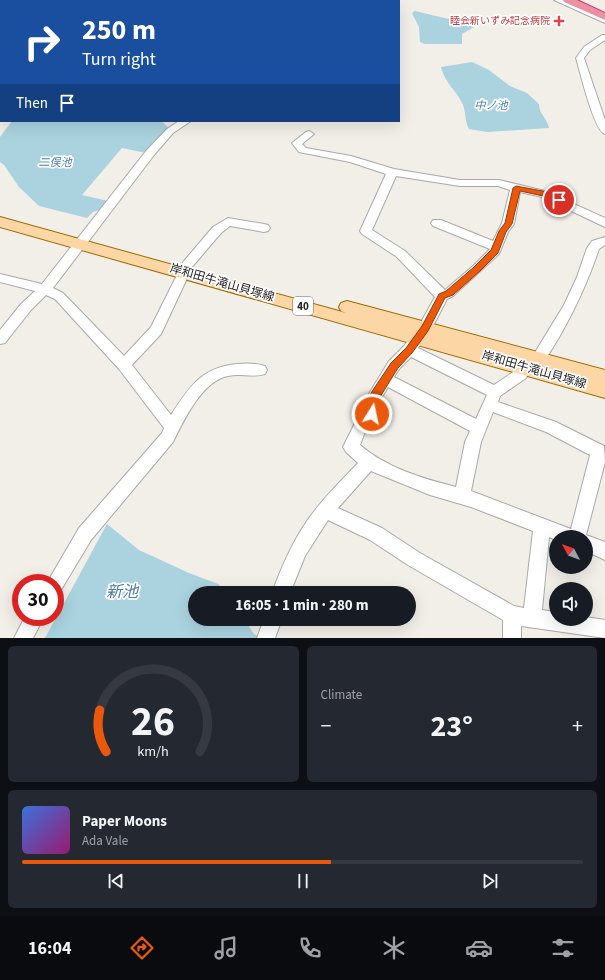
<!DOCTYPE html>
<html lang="en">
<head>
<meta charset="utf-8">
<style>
  :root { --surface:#171b24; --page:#242831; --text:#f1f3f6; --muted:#9ea1a6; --line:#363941; --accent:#ea580c }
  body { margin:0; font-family:"Source Sans 3","Noto Sans JP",sans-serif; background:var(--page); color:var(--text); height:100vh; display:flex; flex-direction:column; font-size:15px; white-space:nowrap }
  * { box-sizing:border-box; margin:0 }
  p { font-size:13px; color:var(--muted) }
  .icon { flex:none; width:22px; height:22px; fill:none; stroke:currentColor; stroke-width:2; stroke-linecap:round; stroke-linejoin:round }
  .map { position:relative; height:638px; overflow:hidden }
  .panel { display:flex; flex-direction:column; gap:8px; padding:8px; background:#0d0f14; flex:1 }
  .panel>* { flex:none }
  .guide { position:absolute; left:0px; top:0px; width:400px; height:122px; box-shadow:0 4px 16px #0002; background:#1a4fa0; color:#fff; overflow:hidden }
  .needle { width:26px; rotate:311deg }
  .tools { position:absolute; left:549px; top:530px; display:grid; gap:8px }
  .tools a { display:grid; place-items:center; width:44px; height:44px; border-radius:50%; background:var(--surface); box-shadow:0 4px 16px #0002; font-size:20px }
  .speed { position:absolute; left:12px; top:574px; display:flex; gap:8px; font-size:20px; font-weight:700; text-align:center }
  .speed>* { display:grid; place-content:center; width:52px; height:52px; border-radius:50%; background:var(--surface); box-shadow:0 4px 16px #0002; line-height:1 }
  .speed .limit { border:6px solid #d22; background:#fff; color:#111 }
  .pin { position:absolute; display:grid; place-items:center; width:34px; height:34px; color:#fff; margin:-17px; border:2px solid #fff; border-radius:50%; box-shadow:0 1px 4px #0007 }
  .me { position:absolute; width:44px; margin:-22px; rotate:10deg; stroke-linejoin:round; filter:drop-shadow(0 0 3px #0008) }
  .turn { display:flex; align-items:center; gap:14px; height:84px; padding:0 16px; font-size:18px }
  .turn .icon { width:52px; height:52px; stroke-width:2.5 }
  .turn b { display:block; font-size:28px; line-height:34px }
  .then { display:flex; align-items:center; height:38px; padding:0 16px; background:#0003; gap:8px; font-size:15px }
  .big { font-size:30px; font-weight:700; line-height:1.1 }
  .panel .tile { flex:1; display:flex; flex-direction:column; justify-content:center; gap:6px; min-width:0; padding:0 14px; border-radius:6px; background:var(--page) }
  .panel .dial { align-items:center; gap:0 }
  .dial svg { height:104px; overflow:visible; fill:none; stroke:var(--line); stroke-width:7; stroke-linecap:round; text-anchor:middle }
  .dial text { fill:var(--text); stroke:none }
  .song { display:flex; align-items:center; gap:12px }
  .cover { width:48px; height:48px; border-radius:6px; background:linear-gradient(135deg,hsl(220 70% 55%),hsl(320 70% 35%)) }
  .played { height:4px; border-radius:2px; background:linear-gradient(90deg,var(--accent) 55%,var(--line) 55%) }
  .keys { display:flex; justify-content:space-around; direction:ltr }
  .heat { display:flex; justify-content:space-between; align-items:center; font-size:22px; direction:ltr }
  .panel .tiles { flex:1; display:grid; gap:8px; grid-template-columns:1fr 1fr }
  .tile:last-child { grid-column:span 2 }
  .trip { position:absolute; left:188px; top:586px; width:228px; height:40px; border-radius:20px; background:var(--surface); box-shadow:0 4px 16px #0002; font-weight:700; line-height:40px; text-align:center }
  .menu { display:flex; height:64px; justify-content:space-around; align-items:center; background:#090b0e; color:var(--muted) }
  .menu .icon { width:28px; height:28px }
  .menu .current { color:var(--accent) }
  .menu b { font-size:18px; color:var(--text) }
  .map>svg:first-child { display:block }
</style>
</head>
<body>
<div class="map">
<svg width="605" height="638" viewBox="0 0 605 638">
  <rect width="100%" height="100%" fill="#f2efe9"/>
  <g fill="#aad3df">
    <path d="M415,11L470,24L474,27L462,34V44H425L420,42L419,27L412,13Z"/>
    <path d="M472,62L489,70L510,86L527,93L539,104C539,115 547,117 549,128L487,132L469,129C465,123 466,113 463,105C457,91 444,82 441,67Z"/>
    <path d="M12,121H161L169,128L146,153L122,148L82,195L108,201L102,209L93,212L87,218L39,206L19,187L4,165L0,162V137Z"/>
    <path d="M107,524L139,550L189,573L218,584L227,593H195V619H244L254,634L260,637V638H45Z"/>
  </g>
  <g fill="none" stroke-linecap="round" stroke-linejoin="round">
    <defs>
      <g id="minor">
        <path d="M189,0H198L199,1H190Z"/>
        <path d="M227,0H237L226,1Z"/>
        <path d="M554,0H564L605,18V23Z"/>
        <path d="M602,35H605V40L590,50L584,58L605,120V134C594,131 580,71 576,58L584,47Z"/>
        <path d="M1,85V91L0,92V86Z"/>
        <path d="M179,121H191L173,133L154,155L53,288L63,293L124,356L151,327L180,269L184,268L188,269L190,272L161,334L132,365L171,415C189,387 202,367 237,364C246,363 256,363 265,366L267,370L265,374C253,378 240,373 228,376C202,381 184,420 173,442L91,540L61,590L55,593V583H47L79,528L162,433L164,428L119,369L55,299L46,295L31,310L5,343L0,344V330L21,304L35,291L0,282V274L42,284L146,151L167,129Z"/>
        <path d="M309,131L314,134L302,144L306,148L351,156L394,169L460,180H499L545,191L605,218V227L542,197L520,192L514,224L508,232L499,254L453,296L447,299L430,332L418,348L494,385L516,370L519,363L524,361L529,363L531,367L526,378L500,396L498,402L556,422L604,446L605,462L586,535L605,542V560L586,551V537H556V540L549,537L542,610L556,612V619H586V617L605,620V638L521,626V638H503V620L408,565L370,540L328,520L305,556L290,593H272C281,568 292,543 307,521C322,499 341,481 358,463L346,452L343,447L355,423L366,412L368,396L370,392L389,361L404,346L420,324L435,297L397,257L362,234L360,231L386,174L350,162L299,152L292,143L306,132ZM396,176L460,186H498L510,190L502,223L493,241L441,220H433L431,223L433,226L490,249L473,266L445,290L405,251L372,230ZM411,357L487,395L476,419L394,377L399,369ZM388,387L470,431L465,442L456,487C421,478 387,468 360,445L365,432L378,418L380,414L382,397ZM493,412L546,432L590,455L571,529L471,491L481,442ZM371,471L430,495L471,507L533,531L524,608L514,606L420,553L382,528L338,508Z"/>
        <path d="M228,218L264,224L268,225L270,228L268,231L264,232L230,226L221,233L192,267L188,268L184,267L182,264L184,261L213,227Z"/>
        <path d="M605,237V245L599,249C585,290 567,327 543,363L538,364L533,363L531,359L564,305L577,277L587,248L592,241Z"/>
        <path d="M25,617H44L33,638H14Z"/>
        <path d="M264,619H282L275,638H257Z"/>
      </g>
      <path id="major" d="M0,217L346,313L341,311L339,307L341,303L347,301L605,370V398L0,227Z"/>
      <path id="highway" d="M563,0H577L605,13V20L564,2Z"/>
    </defs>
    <use href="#minor" stroke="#a9a9a9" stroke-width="2"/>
    <use href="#major" stroke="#a06b00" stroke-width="2"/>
    <use href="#highway" stroke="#dc2a67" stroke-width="2"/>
    <use href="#minor" fill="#fff" fill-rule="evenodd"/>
    <use href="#major" fill="#fcd6a4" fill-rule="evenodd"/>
    <use href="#highway" fill="#e892a2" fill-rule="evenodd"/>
  </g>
  <path fill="#8b8681" d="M207,0H213L210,1H207Z"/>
  <path fill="#ea580c" stroke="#983908" d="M516,186L548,192L563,200L559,202L543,196L520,191L512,224L506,232L498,253L480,271L453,295L445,298L428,331L412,353L398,368L380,397L376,417L372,419L369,417L367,414L371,393L391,363L406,348L422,326L439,294L446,291L474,267L491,250L499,231L505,223L513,188Z"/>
  <path fill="#e0444e" stroke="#fff" stroke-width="1.5" d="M557 15h4v4h4v4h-4v4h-4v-4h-4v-4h4z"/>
  <g text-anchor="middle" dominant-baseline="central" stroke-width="3.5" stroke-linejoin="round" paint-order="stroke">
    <g font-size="10" fill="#be3a42" stroke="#fff" text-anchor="end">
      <text x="550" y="21">睦会新いずみ記念病院</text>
    </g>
    <g font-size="11" font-style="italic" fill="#4a7aab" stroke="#fff">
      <text x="491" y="105">中ノ池</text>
      <text x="55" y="162">二俣池</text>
    </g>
    <rect fill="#fff" stroke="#646464" stroke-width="1" x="293" y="297" width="20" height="18" rx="3"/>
    <g font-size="11" font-weight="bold" fill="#222">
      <text x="303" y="306">40</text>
    </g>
    <g font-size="12" fill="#222" stroke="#fff">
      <text transform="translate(222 283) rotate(16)">岸和田牛滝山貝塚線</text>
      <text transform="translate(534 370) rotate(16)">岸和田牛滝山貝塚線</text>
    </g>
    <g font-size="16" font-style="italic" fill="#4a7aab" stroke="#fff">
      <text x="122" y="592">新池</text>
    </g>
  </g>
</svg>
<div class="tools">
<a><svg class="needle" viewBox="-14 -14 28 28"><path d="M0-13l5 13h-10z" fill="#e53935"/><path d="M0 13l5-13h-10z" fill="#9ea1a6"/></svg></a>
<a><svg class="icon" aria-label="sound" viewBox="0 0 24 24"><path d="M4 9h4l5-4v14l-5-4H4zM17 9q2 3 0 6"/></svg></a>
</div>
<div class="speed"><div class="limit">30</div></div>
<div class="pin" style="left:559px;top:200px;background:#d93025"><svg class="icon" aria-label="arrive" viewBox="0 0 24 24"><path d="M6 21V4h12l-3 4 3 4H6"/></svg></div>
<svg class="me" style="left:372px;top:414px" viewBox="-20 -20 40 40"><circle r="17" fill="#ea580c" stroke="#fff" stroke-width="3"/><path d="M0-11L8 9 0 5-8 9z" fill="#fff"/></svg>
<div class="trip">16:05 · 1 min · 280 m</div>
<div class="guide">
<div class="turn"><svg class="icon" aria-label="right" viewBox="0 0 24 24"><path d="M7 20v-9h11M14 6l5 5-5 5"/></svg><div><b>250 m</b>Turn right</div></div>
<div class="then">Then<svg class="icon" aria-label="arrive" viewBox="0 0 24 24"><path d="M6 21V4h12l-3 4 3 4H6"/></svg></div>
</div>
</div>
<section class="panel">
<div class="tiles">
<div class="tile dial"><svg viewBox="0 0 100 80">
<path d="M14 69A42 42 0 1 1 86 69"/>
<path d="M14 69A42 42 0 0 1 9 37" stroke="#ea580c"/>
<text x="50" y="56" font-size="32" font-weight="700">26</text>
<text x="50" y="72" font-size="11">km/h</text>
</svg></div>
<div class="tile"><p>Climate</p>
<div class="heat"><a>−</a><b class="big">23°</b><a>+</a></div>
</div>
<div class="tile">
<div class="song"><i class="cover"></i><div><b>Paper Moons</b><p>Ada Vale</p></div></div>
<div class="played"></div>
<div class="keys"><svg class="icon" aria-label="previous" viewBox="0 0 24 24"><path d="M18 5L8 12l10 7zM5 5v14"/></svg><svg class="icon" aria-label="pause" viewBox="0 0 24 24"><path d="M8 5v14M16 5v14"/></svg><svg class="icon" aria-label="next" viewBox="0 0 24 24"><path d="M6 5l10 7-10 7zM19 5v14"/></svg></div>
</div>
</div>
</section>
<nav class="menu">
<b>16:04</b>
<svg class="icon current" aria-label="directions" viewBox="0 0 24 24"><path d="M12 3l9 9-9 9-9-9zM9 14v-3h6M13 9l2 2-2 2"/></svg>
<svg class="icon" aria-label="music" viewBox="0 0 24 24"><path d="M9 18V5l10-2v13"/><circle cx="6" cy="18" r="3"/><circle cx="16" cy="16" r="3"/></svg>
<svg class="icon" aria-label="phone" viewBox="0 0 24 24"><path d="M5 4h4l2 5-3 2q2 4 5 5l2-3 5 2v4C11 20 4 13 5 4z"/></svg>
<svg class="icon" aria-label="climate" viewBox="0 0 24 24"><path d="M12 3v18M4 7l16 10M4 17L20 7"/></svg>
<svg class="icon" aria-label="car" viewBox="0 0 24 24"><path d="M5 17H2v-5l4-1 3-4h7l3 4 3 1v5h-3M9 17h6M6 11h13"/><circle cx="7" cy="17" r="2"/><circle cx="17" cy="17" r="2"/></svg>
<svg class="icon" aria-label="filters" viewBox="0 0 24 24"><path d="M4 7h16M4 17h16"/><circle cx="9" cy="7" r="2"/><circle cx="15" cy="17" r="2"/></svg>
</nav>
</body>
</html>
